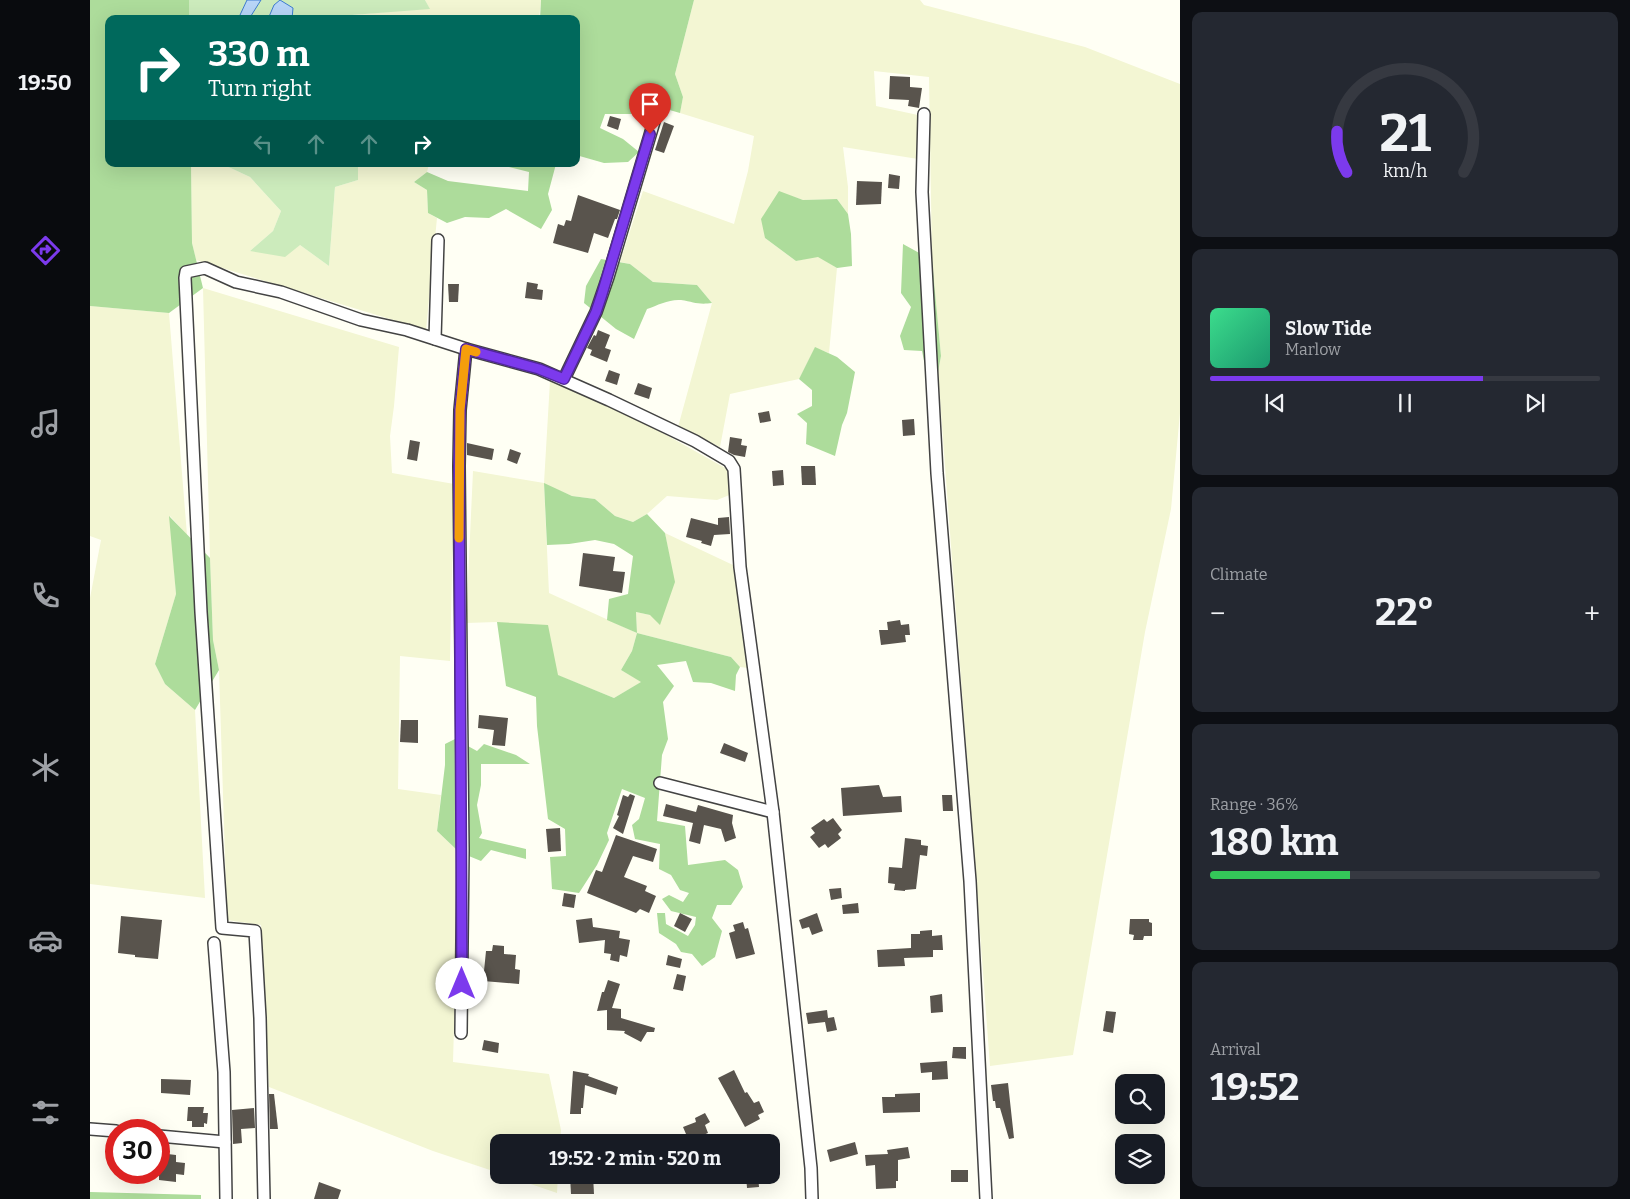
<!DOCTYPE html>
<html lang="en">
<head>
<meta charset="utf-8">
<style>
  :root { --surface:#171b24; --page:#242831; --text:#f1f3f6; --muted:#9ea1a6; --line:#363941; --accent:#7c3aed }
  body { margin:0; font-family:Bitter,serif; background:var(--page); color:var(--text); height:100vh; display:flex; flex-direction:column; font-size:19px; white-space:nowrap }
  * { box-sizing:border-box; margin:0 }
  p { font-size:16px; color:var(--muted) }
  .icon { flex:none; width:28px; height:28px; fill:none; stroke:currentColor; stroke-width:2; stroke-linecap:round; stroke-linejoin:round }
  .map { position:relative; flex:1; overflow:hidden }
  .panel { display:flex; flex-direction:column; gap:12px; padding:12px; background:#0d0f14; width:450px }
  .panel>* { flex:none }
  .banner { position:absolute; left:15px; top:15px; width:475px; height:152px; border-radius:10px; box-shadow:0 5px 20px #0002; background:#00695c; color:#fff; overflow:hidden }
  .controls { position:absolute; left:1025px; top:1074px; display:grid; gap:10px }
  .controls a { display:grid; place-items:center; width:50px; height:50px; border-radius:10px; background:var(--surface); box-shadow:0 5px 20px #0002; font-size:25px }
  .speed { position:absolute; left:15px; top:1119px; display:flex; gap:10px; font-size:25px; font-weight:700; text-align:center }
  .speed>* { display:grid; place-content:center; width:65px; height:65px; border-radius:50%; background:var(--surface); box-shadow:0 5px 20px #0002; line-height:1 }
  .speed .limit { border:8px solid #d22; background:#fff; color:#111 }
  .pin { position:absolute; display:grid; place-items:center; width:42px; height:42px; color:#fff; margin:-51px -21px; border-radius:50% 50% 50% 0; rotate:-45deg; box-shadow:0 0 5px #0007 }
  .pin .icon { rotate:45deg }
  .me { position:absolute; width:55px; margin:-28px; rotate:0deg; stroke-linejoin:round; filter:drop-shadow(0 0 4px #0008) }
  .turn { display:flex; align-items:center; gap:18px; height:105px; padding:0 20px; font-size:22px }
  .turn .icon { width:65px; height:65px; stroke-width:2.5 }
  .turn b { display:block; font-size:35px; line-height:42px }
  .lanes { display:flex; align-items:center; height:48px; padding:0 20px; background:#0003; justify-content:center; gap:25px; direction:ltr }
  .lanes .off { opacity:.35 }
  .big { font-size:38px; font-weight:700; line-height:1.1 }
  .panel .card { flex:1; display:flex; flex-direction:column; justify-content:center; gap:8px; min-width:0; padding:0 18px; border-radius:10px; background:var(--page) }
  .panel .dial { align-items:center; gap:0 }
  .dial svg { height:130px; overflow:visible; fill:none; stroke:var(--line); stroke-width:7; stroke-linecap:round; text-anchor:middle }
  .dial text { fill:var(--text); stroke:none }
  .song { display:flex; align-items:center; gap:15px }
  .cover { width:60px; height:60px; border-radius:8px; background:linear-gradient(135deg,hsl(150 70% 55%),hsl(160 70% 35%)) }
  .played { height:5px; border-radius:2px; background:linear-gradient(90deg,var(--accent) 70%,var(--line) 70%) }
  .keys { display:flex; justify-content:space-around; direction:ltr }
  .heat { display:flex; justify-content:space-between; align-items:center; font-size:28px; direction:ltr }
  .charge { height:8px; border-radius:4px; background:linear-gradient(90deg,#34c759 36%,var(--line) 0) }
  .trip { position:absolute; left:400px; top:1134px; width:290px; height:50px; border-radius:10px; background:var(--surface); box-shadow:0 5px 20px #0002; font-weight:700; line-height:50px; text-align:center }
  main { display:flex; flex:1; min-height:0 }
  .menu { display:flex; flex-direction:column; width:90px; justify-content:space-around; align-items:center; background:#090b0e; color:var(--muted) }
  .menu .icon { width:35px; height:35px }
  .menu .selected { color:var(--accent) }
  .menu b { font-size:22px; color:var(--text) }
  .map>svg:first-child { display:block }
</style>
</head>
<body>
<main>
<nav class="menu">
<b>19:50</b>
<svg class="icon selected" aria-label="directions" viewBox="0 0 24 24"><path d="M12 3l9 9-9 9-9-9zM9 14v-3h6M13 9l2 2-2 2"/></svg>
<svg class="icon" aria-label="music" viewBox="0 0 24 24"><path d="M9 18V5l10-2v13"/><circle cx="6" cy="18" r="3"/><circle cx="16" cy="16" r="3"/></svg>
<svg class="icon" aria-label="phone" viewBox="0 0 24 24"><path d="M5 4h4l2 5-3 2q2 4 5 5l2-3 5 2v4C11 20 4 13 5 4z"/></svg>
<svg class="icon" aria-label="climate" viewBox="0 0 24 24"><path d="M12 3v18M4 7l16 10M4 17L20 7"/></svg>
<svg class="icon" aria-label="car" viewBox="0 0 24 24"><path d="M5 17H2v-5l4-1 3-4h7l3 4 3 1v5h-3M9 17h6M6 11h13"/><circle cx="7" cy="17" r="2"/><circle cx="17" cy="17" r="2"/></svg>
<svg class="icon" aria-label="filters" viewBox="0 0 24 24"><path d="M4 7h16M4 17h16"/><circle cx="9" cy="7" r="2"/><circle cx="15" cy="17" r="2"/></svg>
</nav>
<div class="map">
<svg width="1090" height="1199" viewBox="0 0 1090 1199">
  <rect width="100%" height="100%" fill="#fffff4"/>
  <g fill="#f3f6d3">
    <path d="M335,0H451L449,19H259L262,15L339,8Z"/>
    <path d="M604,0H830L834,5L995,47L1090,84V413L1081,509L1055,632L983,1055L900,1066L848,372L851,356L842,260L839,77L784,71L786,106L828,115V159L753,147L758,187V214L747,199L713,200L689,192L675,238L706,261L728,256L747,268L739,353L725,348L709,379L640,394L630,447L588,427L622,303L607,285L563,282L540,264L530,262L553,191L644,224L658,171L664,136L590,113L593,97L585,74Z"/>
    <path d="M101,164H132L160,177L191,211L183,231L160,251L210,245L239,266L245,187L268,180V164H339L337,172L324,182L337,190L338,213L347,218L336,330L106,260L102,243Z"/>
    <path d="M113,288L309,347L304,406L300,436L302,473L364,484L360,661L310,656L308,789L351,795L347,831L369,852L363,1062L459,1074L471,1130L470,1142H409V1173L343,1151L179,1087L171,925L137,920L129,670L123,640L120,558Z"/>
    <path d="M0,306L79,313L97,535L80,516L86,594L65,664L75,684L105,710L115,898L0,884V598L11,540L0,536Z"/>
    <path d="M460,381L553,422L637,469L642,494L627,500L577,496L557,514L543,522L525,516L505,499L482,496L454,484L459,593L547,633L546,612L560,615L584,582L575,533L643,565L658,668L650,667L641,657L547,633L542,651L531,670L552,682L524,698L467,675L407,622L376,623L383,471L454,483Z"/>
    <path d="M414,1175H468L467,1193Z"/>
  </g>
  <g fill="#ccebbc">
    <path d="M99,0H335L340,9L262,15L259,19H99Z"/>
    <path d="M132,164H268V180L245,187L239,266L210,245L195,257L160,251L183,231L191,211L160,177Z"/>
  </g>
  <g fill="#addc9b">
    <path d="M0,0H99V19H19V164H101L102,243L113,288L79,313L0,306Z"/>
    <path d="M451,0H604L585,74L593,97L590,113L569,107L541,114H515L510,128L533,139L549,152L538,162L514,163L486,155V19H450Z"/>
    <path d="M407,164H466L458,194L462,210L451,229L416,209L399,218L375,217L357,223L338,213L337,190L324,182L337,172L358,181L438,191L439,172Z"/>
    <path d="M689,191L713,200L747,199L758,214L761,234L762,266L747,268L728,257L706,261L675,238L671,219Z"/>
    <path d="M813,244L842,260L851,356L848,372L836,371L832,351L814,350L810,336L821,307L811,293Z"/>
    <path d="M511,259L540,264L563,282L607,285L622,303C608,305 604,302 591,300C579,299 568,305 557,309L544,339L526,329L494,303L496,286Z"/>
    <path d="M725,347L747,357L765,372L757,413L752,425L745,456L716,444L717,423L707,414L722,406V390L709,379Z"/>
    <path d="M454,483L482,496L505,499L525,516L543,522L557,514L575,533L585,582L570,625L560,615L546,612L547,633L641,657L650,667L646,675L645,691L621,683L603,682L596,661L567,665L584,686L573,702L578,739L572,755L567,821L595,826L598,865L635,860L648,870L653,887L641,905H627L622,918L632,931L625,957L612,966L602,954L591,952L586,944L569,933L567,913H575L576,924L598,936L605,925L606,917L581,911L572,899L579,895L593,902L599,893L590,890L581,875L569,869L570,844L545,839L542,825L549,819L555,798L532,789L517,833L519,840L507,865L489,893L462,889L460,857L476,856L475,829L458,819L447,726L446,697L416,686L407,622L458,625L468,675L524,698L551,682L531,670L542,651L547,633L517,620L519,599L538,594L543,556L524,544L505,540L479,544L457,545Z"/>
    <path d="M79,516L120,558L123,640L129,670L105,710L75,684L65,664L86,594Z"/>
    <path d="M365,739L387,751L394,744L426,755L440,764H391V785L387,805L392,833L389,838L436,849V859L401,850L391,861L369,852L347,831L355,765V744Z"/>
    <path d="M0,1192L111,1195V1199H0Z"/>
  </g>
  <g fill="#b8d5f7" stroke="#3e7ccf">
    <path d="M157,0H171L159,19L150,15Z"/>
    <path d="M190,0L203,8L202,19H178L184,5Z"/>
  </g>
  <g fill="#59544d">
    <path d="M800,76L820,77V87L832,88L829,108L818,106L819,100L799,99Z"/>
    <path d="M520,116L531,119L528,130L517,126Z"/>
    <path d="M574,122L584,126L574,153L565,150Z"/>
    <path d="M799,174L810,176L809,189L798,188Z"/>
    <path d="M767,181L792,182L791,204L766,205Z"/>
    <path d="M488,195L530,210L527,219H525L518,238L504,233L498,253L463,243L468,224L474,226L476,220L481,221Z"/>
    <path d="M437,282L448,284L447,289L453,290L452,300L435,298Z"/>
    <path d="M358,284H369L368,302H359Z"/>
    <path d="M508,330L520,335L515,348L521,350L517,362L500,355L502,350L497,348L504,335L506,336Z"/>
    <path d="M519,370L530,374L527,385L515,381Z"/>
    <path d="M548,383L562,388L559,399L544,394Z"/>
    <path d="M679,411L681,421L670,423L668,413Z"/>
    <path d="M824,419L825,435L813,436L812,420Z"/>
    <path d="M640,437L652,439L651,445L657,446L655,457L644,455L638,452Z"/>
    <path d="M320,440L330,442L327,461L317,459Z"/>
    <path d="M377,443L404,449L402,460L377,455Z"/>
    <path d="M420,449L431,453L427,464L417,460Z"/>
    <path d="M711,466H725L726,485H712Z"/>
    <path d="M693,470L694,485L683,486L682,471Z"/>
    <path d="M639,517L640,534L624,535L621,546L611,543L612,541L596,537L601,518L628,525V518Z"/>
    <path d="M493,553L525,557L523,571L535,572L532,593L489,586Z"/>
    <path d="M810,620L811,625L819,624L820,635H815L816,642L791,645L789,630H798L797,622Z"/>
    <path d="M389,715L418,718L415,746L402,745L404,730L388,728Z"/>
    <path d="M311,720H328V743L310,742Z"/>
    <path d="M634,743L658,753L655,762L630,753Z"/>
    <path d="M789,785L793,797L811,796L812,812L753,816L751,788Z"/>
    <path d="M540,794L545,796L533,834L523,828L529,816L527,815L533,795L538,797Z"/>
    <path d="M852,795H862L863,811H853Z"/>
    <path d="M576,804L606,812L608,805L643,815L642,823L646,838L635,842L631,829L614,825L610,844L599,841L603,823L573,816Z"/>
    <path d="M743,818L752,830L748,834L751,838L738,848L735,844L729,848L720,837L725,833L721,828L734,819L737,822Z"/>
    <path d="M470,828L471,851L458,852L456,829Z"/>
    <path d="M526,835L567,849L563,862L543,856L534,877L557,886L555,891L566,896L559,913L550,909L546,913L497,893L506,870L512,872Z"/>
    <path d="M815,838L831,840V845L838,846L837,856L830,855L826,889L815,890V891L804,890L805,884L798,883L799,867L812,868Z"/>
    <path d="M751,888L752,898L741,900L739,889Z"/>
    <path d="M474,893L486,895L484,908L472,906Z"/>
    <path d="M768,903L769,913L753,914L752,905Z"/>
    <path d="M590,913L602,919L595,932L584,926Z"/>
    <path d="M727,913L733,931L722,935L719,927L712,929L709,920Z"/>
    <path d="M31,916L72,920L68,959L45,957V955L28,953Z"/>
    <path d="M502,918L503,927L530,931L529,938L540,940L537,957L530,955L529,962L520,960L521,954L514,953L515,940L489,943L486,920Z"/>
    <path d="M1040,919H1059V922L1062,923V936H1054L1053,940H1043L1044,935L1039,934Z"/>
    <path d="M653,922L655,929L658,928L665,954L646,959L639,933L645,931L643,925Z"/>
    <path d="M842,930V936L852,935L853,950H843V957L814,958L815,966L788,967L787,950L821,948V934H830V931Z"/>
    <path d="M403,945L414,946V954L426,955L425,969L430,970L429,984L393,981L396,951H402Z"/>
    <path d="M578,955L592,959L590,968L576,965Z"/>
    <path d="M587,974L596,976L593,991L583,989Z"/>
    <path d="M518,980L530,984L522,1008L531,1009V1018L565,1028L564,1032H557L551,1042L534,1033L535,1031L517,1030V1010L507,1011L512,992H514Z"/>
    <path d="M852,994L853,1012L841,1013L840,996Z"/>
    <path d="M737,1010L738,1018L744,1017L747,1030L737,1032L735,1022L718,1024L716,1013Z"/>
    <path d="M1016,1011L1026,1012L1023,1033L1013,1031Z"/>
    <path d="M394,1040L409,1043L408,1053L392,1050Z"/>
    <path d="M863,1047H876V1059L862,1058Z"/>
    <path d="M857,1061L858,1079L842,1080V1072L831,1073L830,1063Z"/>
    <path d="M644,1070L655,1093L657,1092L664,1103L669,1101L674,1112L668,1115L670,1119L655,1127L628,1078Z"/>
    <path d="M483,1071L499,1074L498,1076L528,1087L526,1095L495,1085L493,1108H491V1114H480Z"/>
    <path d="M71,1079L101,1080L100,1095L71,1093Z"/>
    <path d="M918,1083L924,1138L919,1139L910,1108H906L905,1101H903L901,1085Z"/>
    <path d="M830,1093V1112L793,1113L792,1097H805V1094Z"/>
    <path d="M179,1094H184L188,1129H180Z"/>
    <path d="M98,1107H114L113,1113H118L117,1124L114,1123V1127H102V1121H97Z"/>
    <path d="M164,1108L165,1128L151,1129L152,1143L143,1144L142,1110Z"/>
    <path d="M615,1113L620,1122L615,1125L618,1133L599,1141L593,1127L606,1122L605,1118Z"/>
    <path d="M765,1142L768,1154L740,1162L737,1150Z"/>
    <path d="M818,1147L820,1158L808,1160V1181H806V1188L786,1189L785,1165L776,1166L775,1155L798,1154L797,1150Z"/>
    <path d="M69,1153L86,1155V1162L95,1163L94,1175L86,1174V1182L69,1180Z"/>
    <rect x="861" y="1170" width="17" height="12"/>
    <path d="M480,1175H503L504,1194H481Z"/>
    <path d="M656,1175H668L669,1187L657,1188Z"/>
    <path d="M229,1182L251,1190L248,1199H224Z"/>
  </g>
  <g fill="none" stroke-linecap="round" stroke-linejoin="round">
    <defs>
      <g id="street">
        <path d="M834,114L832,192L847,473L880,881L896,1199"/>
        <path d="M345,339L348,240"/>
        <path d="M474,379L506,312L518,277L566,115"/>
        <path d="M570,783L683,812"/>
        <path d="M124,943L134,1072L136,1199"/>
        <path d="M371,1033L373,850L369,466L370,410L376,349"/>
        <path d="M0,1129L26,1131"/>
        <path d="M69,1136L135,1142"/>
        <path d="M174,1199L170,1018L165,931L132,928L111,612L95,278L96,272L115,268L146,282L191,292L271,320L317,330L376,349L449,369L519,400L605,441L639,461L644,469L650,567L683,812L721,1168L722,1199"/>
      </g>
    </defs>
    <use href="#street" stroke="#434343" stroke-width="14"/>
    <use href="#street" stroke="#fff" stroke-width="11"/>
  </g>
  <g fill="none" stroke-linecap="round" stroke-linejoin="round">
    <defs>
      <path id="route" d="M372,984L369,466L370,410L376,349L449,369L474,379L506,312L512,294L560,134"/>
    </defs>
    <use href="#route" stroke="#51269a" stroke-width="12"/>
    <use href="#route" stroke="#7c3aed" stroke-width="9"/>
    <path stroke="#f59e0b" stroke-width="9" d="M369,538L370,410L376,349L386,352"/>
  </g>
</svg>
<div class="controls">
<a><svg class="icon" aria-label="search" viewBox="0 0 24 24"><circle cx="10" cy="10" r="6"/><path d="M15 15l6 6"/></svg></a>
<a><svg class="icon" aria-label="layers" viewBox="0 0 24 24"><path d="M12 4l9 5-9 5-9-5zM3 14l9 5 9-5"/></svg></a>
</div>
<div class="speed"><div class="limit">30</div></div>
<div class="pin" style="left:560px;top:134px;background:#d93025"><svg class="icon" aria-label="arrive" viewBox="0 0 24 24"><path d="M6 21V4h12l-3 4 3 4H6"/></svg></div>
<svg class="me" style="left:372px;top:984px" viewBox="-20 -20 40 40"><circle r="19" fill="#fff"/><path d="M0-13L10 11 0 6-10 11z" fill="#7c3aed"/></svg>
<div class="trip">19:52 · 2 min · 520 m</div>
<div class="banner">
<div class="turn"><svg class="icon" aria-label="right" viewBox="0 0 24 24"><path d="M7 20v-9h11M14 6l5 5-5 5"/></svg><div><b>330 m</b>Turn right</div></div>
<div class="lanes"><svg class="icon off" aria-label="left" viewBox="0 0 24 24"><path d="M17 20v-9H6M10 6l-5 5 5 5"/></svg><svg class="icon off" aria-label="ahead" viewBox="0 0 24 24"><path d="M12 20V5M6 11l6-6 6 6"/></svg><svg class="icon off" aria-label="ahead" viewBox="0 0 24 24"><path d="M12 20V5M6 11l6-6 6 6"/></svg><svg class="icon" aria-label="right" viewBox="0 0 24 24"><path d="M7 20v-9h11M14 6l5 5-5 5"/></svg></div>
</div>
</div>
<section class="panel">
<div class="card dial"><svg viewBox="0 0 100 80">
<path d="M14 69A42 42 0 1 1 86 69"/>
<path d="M14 69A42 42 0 0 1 8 44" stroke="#7c3aed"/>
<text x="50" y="56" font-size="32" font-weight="700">21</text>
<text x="50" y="72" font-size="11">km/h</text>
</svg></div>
<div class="card">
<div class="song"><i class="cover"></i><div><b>Slow Tide</b><p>Marlow</p></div></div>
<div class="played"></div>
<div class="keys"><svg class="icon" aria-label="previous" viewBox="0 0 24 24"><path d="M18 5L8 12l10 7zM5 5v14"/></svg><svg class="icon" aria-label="pause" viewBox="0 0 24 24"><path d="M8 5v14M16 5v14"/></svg><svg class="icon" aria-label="next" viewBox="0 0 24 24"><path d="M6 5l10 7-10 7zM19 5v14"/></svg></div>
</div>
<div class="card"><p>Climate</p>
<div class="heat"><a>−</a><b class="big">22°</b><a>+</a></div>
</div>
<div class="card"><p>Range · 36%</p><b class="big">180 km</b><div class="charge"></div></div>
<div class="card"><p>Arrival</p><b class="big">19:52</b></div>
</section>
</main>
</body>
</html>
